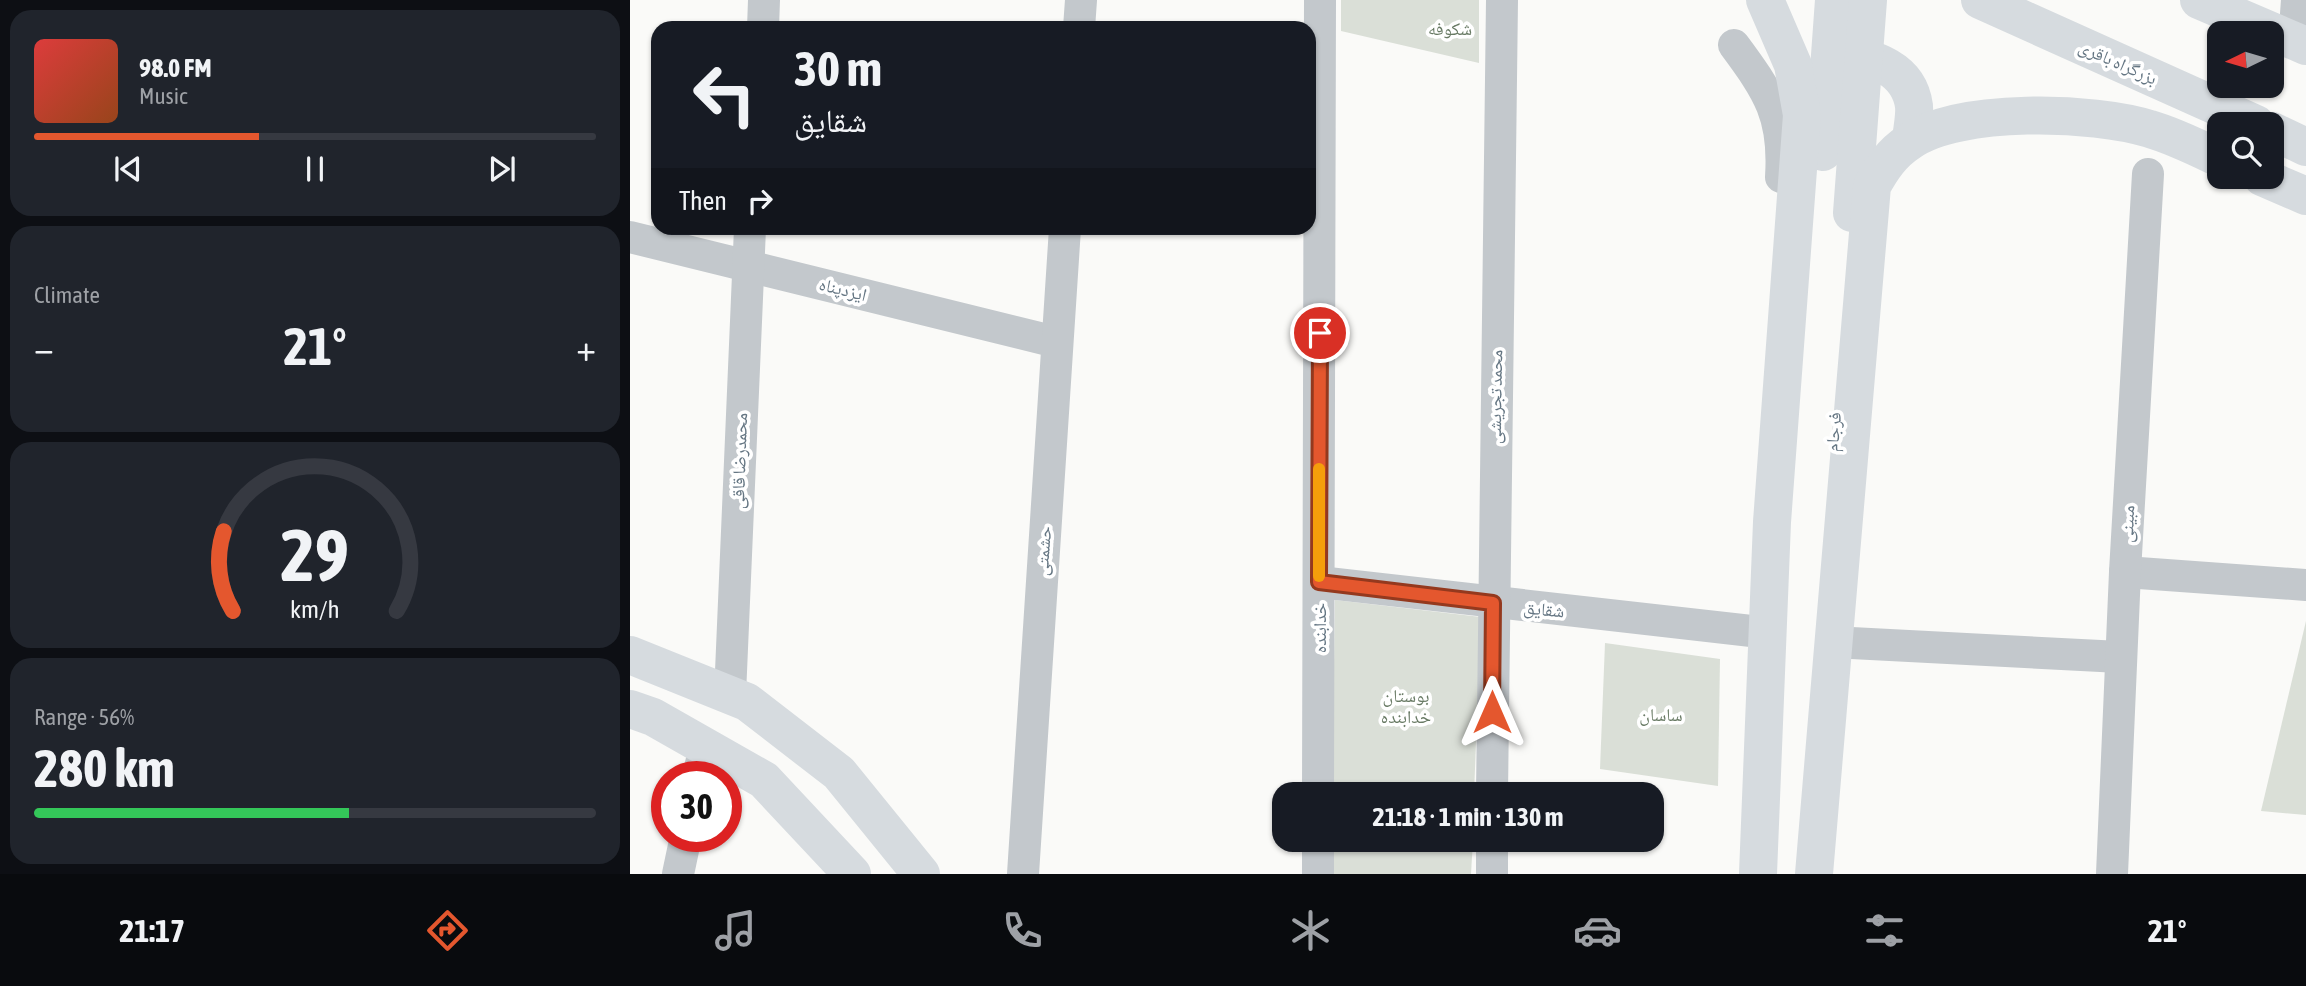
<!DOCTYPE html>
<html lang="en">
<head>
<meta charset="utf-8">
<style>
  :root { --surface:#171b24; --page:#20242c; --text:#f1f3f6; --muted:#9ea1a6; --line:#363941; --accent:#e4572e }
  body { margin:0; font-family:"Asap Condensed","Noto Naskh Arabic",sans-serif; background:var(--page); color:var(--text); height:100vh; display:flex; flex-direction:column; font-size:26px; white-space:nowrap }
  * { box-sizing:border-box; margin:0 }
  p { font-size:23px; color:var(--muted) }
  .icon { flex:none; width:38px; height:38px; fill:none; stroke:currentColor; stroke-width:2; stroke-linecap:round; stroke-linejoin:round }
  .map { position:relative; flex:1; overflow:hidden }
  .drawer { display:flex; flex-direction:column; gap:10px; padding:10px; background:#0d0f14; width:630px }
  .drawer>* { flex:none }
  .hud { position:absolute; left:21px; top:21px; width:665px; height:214px; border-radius:21px; box-shadow:0 2px 5px #0004; background:#171b24; color:var(--text); overflow:hidden }
  .needle { width:46px; rotate:265deg }
  .controls { position:absolute; left:1577px; top:21px; display:grid; gap:14px }
  .controls a { display:grid; place-items:center; width:77px; height:77px; border-radius:14px; background:var(--surface); box-shadow:0 2px 5px #0004; font-size:35px }
  .speed { position:absolute; left:21px; top:761px; display:flex; gap:14px; font-size:35px; font-weight:700; text-align:center }
  .speed>* { display:grid; place-content:center; width:91px; height:91px; border-radius:50%; background:var(--surface); box-shadow:0 2px 5px #0004; line-height:1 }
  .speed .limit { border:10px solid #d22; background:#fff; color:#111 }
  .pin { position:absolute; display:grid; place-items:center; width:60px; height:60px; color:#fff; margin:-30px; border:4px solid #fff; border-radius:50%; box-shadow:0 2px 7px #0007 }
  .me { position:absolute; width:77px; margin:-38px; rotate:0deg; stroke-linejoin:round; filter:drop-shadow(0 0 5px #0008) }
  .turn { display:flex; align-items:center; gap:24px; height:147px; padding:0 28px; font-size:32px }
  .turn .icon { width:91px; height:91px; stroke-width:2.5 }
  .turn b { display:block; font-size:49px; line-height:60px }
  .then { display:flex; align-items:center; height:66px; padding:0 28px; background:#0003; gap:14px; font-size:26px }
  .big { font-size:52px; font-weight:700; line-height:1.1 }
  .drawer .card { flex:1; display:flex; flex-direction:column; justify-content:center; gap:10px; min-width:0; padding:0 24px; border-radius:21px; background:var(--page) }
  .drawer .dial { align-items:center; gap:0 }
  .dial svg { height:182px; overflow:visible; fill:none; stroke:var(--line); stroke-width:7; stroke-linecap:round; text-anchor:middle }
  .dial text { fill:var(--text); stroke:none }
  .song { display:flex; align-items:center; gap:21px }
  .cover { width:84px; height:84px; border-radius:10px; background:linear-gradient(135deg,hsl(0 70% 55%),hsl(20 70% 35%)) }
  .played { height:7px; border-radius:4px; background:linear-gradient(90deg,var(--accent) 40%,var(--line) 40%) }
  .keys { display:flex; justify-content:space-around; direction:ltr }
  .heat { display:flex; justify-content:space-between; align-items:center; font-size:38px; direction:ltr }
  .charge { height:10px; border-radius:5px; background:linear-gradient(90deg,#34c759 56%,var(--line) 0) }
  .trip { position:absolute; left:642px; top:782px; width:392px; height:70px; border-radius:21px; background:var(--surface); box-shadow:0 2px 5px #0004; font-weight:700; line-height:70px; text-align:center }
  .dock { display:flex; height:112px; justify-content:space-around; align-items:center; background:#090b0e; color:var(--muted) }
  .dock .icon { width:49px; height:49px }
  .dock .selected { color:var(--accent) }
  .dock b { font-size:32px; color:var(--text) }
  main { display:flex; flex:1; min-height:0 }
  .map>svg:first-child { display:block }
</style>
</head>
<body>
<main>
<section class="drawer">
<div class="card">
<div class="song"><i class="cover"></i><div><b>98.0 FM</b><p>Music</p></div></div>
<div class="played"></div>
<div class="keys"><svg class="icon" aria-label="previous" viewBox="0 0 24 24"><path d="M18 5L8 12l10 7zM5 5v14"/></svg><svg class="icon" aria-label="pause" viewBox="0 0 24 24"><path d="M8 5v14M16 5v14"/></svg><svg class="icon" aria-label="next" viewBox="0 0 24 24"><path d="M6 5l10 7-10 7zM19 5v14"/></svg></div>
</div>
<div class="card"><p>Climate</p>
<div class="heat"><a>−</a><b class="big">21°</b><a>+</a></div>
</div>
<div class="card dial"><svg viewBox="0 0 100 80">
<path d="M14 69A42 42 0 1 1 86 69"/>
<path d="M14 69A42 42 0 0 1 10 34" stroke="#e4572e"/>
<text x="50" y="56" font-size="32" font-weight="700">29</text>
<text x="50" y="72" font-size="11">km/h</text>
</svg></div>
<div class="card"><p>Range · 56%</p><b class="big">280 km</b><div class="charge"></div></div>
</section>
<div class="map">
<svg width="1676" height="874" viewBox="0 0 1676 874">
  <rect width="100%" height="100%" fill="#fafaf8"/>
  <g fill="#dadfd7">
    <path d="M711,0H849V63L711,31Z"/>
    <path d="M705,600L851,617L844,794H702Z"/>
    <path d="M1676,621V815L1631,811Z"/>
    <path d="M975,643L1090,659L1088,786L970,769Z"/>
    <path d="M702,840H843L841,874H701Z"/>
  </g>
  <g fill="none" stroke-linecap="round" stroke-linejoin="round">
    <g stroke="#c3c8cc" stroke-width="32">
      <path d="M1666,14L1667,0"/>
      <path d="M133,28L134,0"/>
      <path d="M449,28L451,0"/>
      <path d="M1104,45C1139,92 1155,117 1151,177"/>
      <path d="M0,237L426,342"/>
      <path d="M1495,572L1676,585"/>
      <path d="M689,582L1139,633"/>
      <path d="M1202,642L1490,657"/>
      <path d="M100,695L120,228"/>
      <path d="M68,777L75,746"/>
      <path d="M688,794L690,0"/>
      <path d="M862,794L872,0"/>
      <path d="M48,874L56,836"/>
      <path d="M393,874L435,228"/>
      <path d="M688,874V840"/>
      <path d="M862,874V840"/>
      <path d="M1482,874L1495,572L1518,174"/>
    </g>
    <g stroke="#d6dbdf" stroke-width="38">
      <path d="M0,655L117,702L209,773L291,874"/>
      <path d="M0,709L23,717L134,780L222,874"/>
    </g>
    <g stroke="#d6dbdf" stroke-width="38">
      <path d="M1212,56C1243,56 1279,69 1284,106C1285,116 1282,129 1281,140"/>
      <path d="M1193,152L1204,0"/>
      <path d="M1632,177L1676,196"/>
      <path d="M1222,213L1238,0"/>
      <path d="M1128,874L1142,522L1172,115L1163,65L1135,0"/>
      <path d="M1184,874L1242,186C1252,168 1262,153 1279,142C1328,107 1464,111 1520,129C1544,136 1566,147 1589,158"/>
    </g>
    <g stroke="#d6dbdf" stroke-width="38">
      <path d="M1350,0L1626,124"/>
      <path d="M1569,0L1676,46"/>
      <path d="M1642,131L1676,147"/>
    </g>
  </g>
  <g fill="none" stroke-linecap="round" stroke-linejoin="round">
    <defs>
      <path id="route" d="M690,333L689,582L863,603L862,712"/>
    </defs>
    <use href="#route" stroke="#94391e" stroke-width="18"/>
    <use href="#route" stroke="#e4572e" stroke-width="12"/>
    <path stroke="#f59e0b" stroke-width="12" d="M689,576V469"/>
  </g>
  <g text-anchor="middle" dominant-baseline="central" stroke-width="7" stroke-linejoin="round" paint-order="stroke">
    <g font-size="18" fill="#687a64" stroke="#fff">
      <text x="820" y="28">شکوفه</text>
      <text x="776" y="695">بوستان<tspan x="776" dy="21">خدابنده</tspan></text>
      <text x="1031" y="714">ساسان</text>
    </g>
    <g font-size="18" fill="#657683" stroke="#fff">
      <text transform="translate(1488 62) rotate(24)">بزرگراه باقری</text>
      <text transform="translate(213 289) rotate(14)">ایزدپناه</text>
      <text transform="translate(865 397) rotate(-89)">محمد تجریشی</text>
      <text transform="translate(1203 432) rotate(-85)">فرجام</text>
      <text transform="translate(109 461) rotate(-88)">محمدرضا قاقی</text>
      <text transform="translate(1497 524) rotate(-87)">مبینی</text>
      <text transform="translate(413 551) rotate(-86)">حشمتی</text>
      <text transform="translate(914 609) rotate(6)">شقایق</text>
      <text transform="translate(689 628) rotate(-90)">خدابنده</text>
    </g>
  </g>
</svg>
<div class="controls">
<a><svg class="needle" viewBox="-14 -14 28 28"><path d="M0-13l5 13h-10z" fill="#e53935"/><path d="M0 13l5-13h-10z" fill="#9ea1a6"/></svg></a>
<a><svg class="icon" aria-label="search" viewBox="0 0 24 24"><circle cx="10" cy="10" r="6"/><path d="M15 15l6 6"/></svg></a>
</div>
<div class="speed"><div class="limit">30</div></div>
<div class="pin" style="left:690px;top:333px;background:#d93025"><svg class="icon" aria-label="arrive" viewBox="0 0 24 24"><path d="M6 21V4h12l-3 4 3 4H6"/></svg></div>
<svg class="me" style="left:862px;top:712px" viewBox="-20 -20 40 40"><path d="M0-17L14 15 0 8-14 15z" fill="#e4572e" stroke="#fff" stroke-width="4"/></svg>
<div class="trip">21:18 · 1 min · 130 m</div>
<div class="hud">
<div class="turn"><svg class="icon" aria-label="left" viewBox="0 0 24 24"><path d="M17 20v-9H6M10 6l-5 5 5 5"/></svg><div><b>30 m</b>شقایق</div></div>
<div class="then">Then<svg class="icon" aria-label="right" viewBox="0 0 24 24"><path d="M7 20v-9h11M14 6l5 5-5 5"/></svg></div>
</div>
</div>
</main>
<nav class="dock">
<b>21:17</b>
<svg class="icon selected" aria-label="directions" viewBox="0 0 24 24"><path d="M12 3l9 9-9 9-9-9zM9 14v-3h6M13 9l2 2-2 2"/></svg>
<svg class="icon" aria-label="music" viewBox="0 0 24 24"><path d="M9 18V5l10-2v13"/><circle cx="6" cy="18" r="3"/><circle cx="16" cy="16" r="3"/></svg>
<svg class="icon" aria-label="phone" viewBox="0 0 24 24"><path d="M5 4h4l2 5-3 2q2 4 5 5l2-3 5 2v4C11 20 4 13 5 4z"/></svg>
<svg class="icon" aria-label="climate" viewBox="0 0 24 24"><path d="M12 3v18M4 7l16 10M4 17L20 7"/></svg>
<svg class="icon" aria-label="car" viewBox="0 0 24 24"><path d="M5 17H2v-5l4-1 3-4h7l3 4 3 1v5h-3M9 17h6M6 11h13"/><circle cx="7" cy="17" r="2"/><circle cx="17" cy="17" r="2"/></svg>
<svg class="icon" aria-label="filters" viewBox="0 0 24 24"><path d="M4 7h16M4 17h16"/><circle cx="9" cy="7" r="2"/><circle cx="15" cy="17" r="2"/></svg>
<b>21°</b>
</nav>
</body>
</html>
